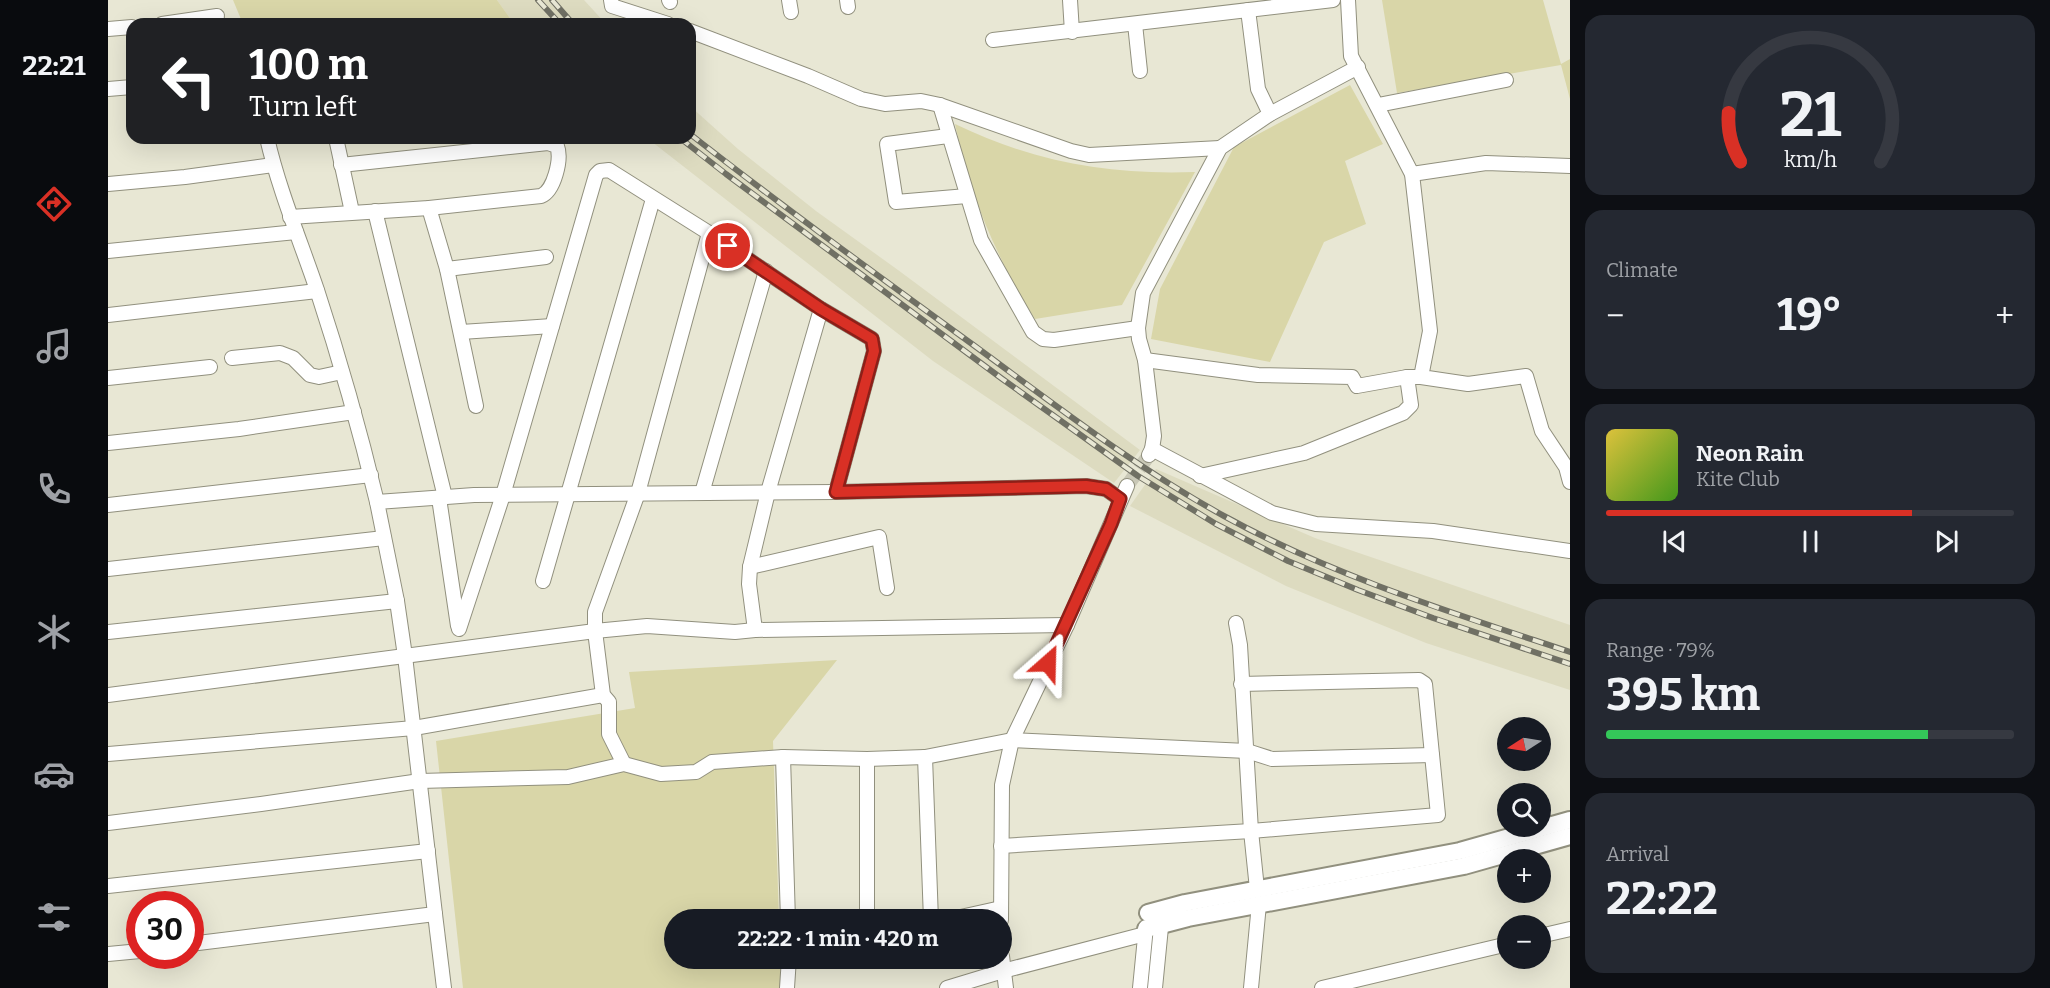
<!DOCTYPE html>
<html lang="en">
<head>
<meta charset="utf-8">
<style>
  :root { --surface:#171b24; --page:#242831; --text:#f1f3f6; --muted:#9ea1a6; --line:#363941; --accent:#d93025 }
  body { margin:0; font-family:Bitter,serif; background:var(--page); color:var(--text); height:100vh; display:flex; flex-direction:column; font-size:22px; white-space:nowrap }
  * { box-sizing:border-box; margin:0 }
  p { font-size:20px; color:var(--muted) }
  .icon { flex:none; width:33px; height:33px; fill:none; stroke:currentColor; stroke-width:2; stroke-linecap:round; stroke-linejoin:round }
  .map { position:relative; flex:1; overflow:hidden }
  .sheet { display:flex; flex-direction:column; gap:15px; padding:15px; background:#0d0f14; width:480px }
  .sheet>* { flex:none }
  .hud { position:absolute; left:18px; top:18px; width:570px; height:126px; border-radius:18px; box-shadow:0 6px 24px #0002; background:#202124; color:#fff; overflow:hidden }
  .needle { width:39px; rotate:258deg }
  .tools { position:absolute; left:1389px; top:717px; display:grid; gap:12px }
  .tools a { display:grid; place-items:center; width:54px; height:54px; border-radius:50%; background:var(--surface); box-shadow:0 6px 24px #0002; font-size:30px }
  .speed { position:absolute; left:18px; top:891px; display:flex; gap:12px; font-size:30px; font-weight:700; text-align:center }
  .speed>* { display:grid; place-content:center; width:78px; height:78px; border-radius:50%; background:var(--surface); box-shadow:0 6px 24px #0002; line-height:1 }
  .speed .limit { border:9px solid #d22; background:#fff; color:#111 }
  .pin { position:absolute; display:grid; place-items:center; width:51px; height:51px; color:#fff; margin:-26px; border:3px solid #fff; border-radius:50%; box-shadow:0 2px 6px #0007 }
  .me { position:absolute; width:66px; margin:-33px; rotate:25deg; stroke-linejoin:round; filter:drop-shadow(0 0 4px #0008) }
  .turn { display:flex; align-items:center; gap:21px; height:126px; padding:0 24px; font-size:27px }
  .turn .icon { width:78px; height:78px; stroke-width:2.5 }
  .turn b { display:block; font-size:42px; line-height:51px }
  .big { font-size:45px; font-weight:700; line-height:1.1 }
  .sheet .widget { flex:1; display:flex; flex-direction:column; justify-content:center; gap:9px; min-width:0; padding:0 21px; border-radius:18px; background:var(--page) }
  .sheet .dial { align-items:center; gap:0 }
  .dial svg { height:156px; overflow:visible; fill:none; stroke:var(--line); stroke-width:7; stroke-linecap:round; text-anchor:middle }
  .dial text { fill:var(--text); stroke:none }
  .song { display:flex; align-items:center; gap:18px }
  .cover { width:72px; height:72px; border-radius:9px; background:linear-gradient(135deg,hsl(50 70% 55%),hsl(100 70% 35%)) }
  .played { height:6px; border-radius:3px; background:linear-gradient(90deg,var(--accent) 75%,var(--line) 75%) }
  .keys { display:flex; justify-content:space-around; direction:ltr }
  .heat { display:flex; justify-content:space-between; align-items:center; font-size:33px; direction:ltr }
  .charge { height:9px; border-radius:4px; background:linear-gradient(90deg,#34c759 79%,var(--line) 0) }
  .trip { position:absolute; left:556px; top:909px; width:348px; height:60px; border-radius:30px; background:var(--surface); box-shadow:0 6px 24px #0002; font-weight:700; line-height:60px; text-align:center }
  main { display:flex; flex:1; min-height:0 }
  .dock { display:flex; flex-direction:column; width:108px; justify-content:space-around; align-items:center; background:#090b0e; color:var(--muted) }
  .dock .icon { width:42px; height:42px }
  .dock .selected { color:var(--accent) }
  .dock b { font-size:27px; color:var(--text) }
  .map>svg:first-child { display:block }
</style>
</head>
<body>
<main>
<nav class="dock">
<b>22:21</b>
<svg class="icon selected" aria-label="directions" viewBox="0 0 24 24"><path d="M12 3l9 9-9 9-9-9zM9 14v-3h6M13 9l2 2-2 2"/></svg>
<svg class="icon" aria-label="music" viewBox="0 0 24 24"><path d="M9 18V5l10-2v13"/><circle cx="6" cy="18" r="3"/><circle cx="16" cy="16" r="3"/></svg>
<svg class="icon" aria-label="phone" viewBox="0 0 24 24"><path d="M5 4h4l2 5-3 2q2 4 5 5l2-3 5 2v4C11 20 4 13 5 4z"/></svg>
<svg class="icon" aria-label="climate" viewBox="0 0 24 24"><path d="M12 3v18M4 7l16 10M4 17L20 7"/></svg>
<svg class="icon" aria-label="car" viewBox="0 0 24 24"><path d="M5 17H2v-5l4-1 3-4h7l3 4 3 1v5h-3M9 17h6M6 11h13"/><circle cx="7" cy="17" r="2"/><circle cx="17" cy="17" r="2"/></svg>
<svg class="icon" aria-label="filters" viewBox="0 0 24 24"><path d="M4 7h16M4 17h16"/><circle cx="9" cy="7" r="2"/><circle cx="15" cy="17" r="2"/></svg>
</nav>
<div class="map">
<svg width="1462" height="988" viewBox="0 0 1462 988">
  <rect width="100%" height="100%" fill="#e8e7d4"/>
  <g fill="#dddbc0">
    <path d="M389,0H476L498,24H406Z"/>
    <path d="M582,106L630,149L708,211L790,270L1032,450L1006,483L825,361L539,138H582Z"/>
    <path d="M1048,469L1207,538L1462,625V690L1318,643L1178,586L1022,506Z"/>
  </g>
  <g fill="#d9d6a8">
    <path d="M125,0H389L406,24H135Z"/>
    <path d="M1274,0H1435L1453,64L1462,59V99L1453,65L1289,93Z"/>
    <path d="M1242,85L1275,144L1237,161L1258,224L1216,242L1162,362L1043,339L1052,289L1126,147Z"/>
    <path d="M847,124C926,162 1000,175 1087,172L1014,305L927,319C888,258 862,195 847,124Z"/>
    <path d="M729,660L665,741L671,919L567,920V958L672,959L673,988H355L328,741L527,708L521,672Z"/>
  </g>
  <g fill="none" stroke-linecap="round" stroke-linejoin="round">
    <path stroke="#c9c8b7" stroke-width="14" stroke-dasharray="14 7" stroke-linecap="butt" d="M1019,486L1041,455"/>
    <defs>
      <g id="minor">
        <path d="M503,0L504,6L560,24"/>
        <path d="M561,0L562,2"/>
        <path d="M681,0L683,12"/>
        <path d="M739,0L740,7"/>
        <path d="M962,0L964,32"/>
        <path d="M1240,0L1243,56L1304,174L1322,331L1313,377L1360,384L1418,376L1434,431L1458,467L1462,482"/>
        <path d="M1140,10L1150,89L1162,114"/>
        <path d="M54,24L109,16"/>
        <path d="M1027,24L1032,71"/>
        <path d="M0,29L24,27"/>
        <path d="M582,31L700,76L753,99L777,104L813,101L832,105L963,151L981,155L1112,148"/>
        <path d="M885,40L1225,0"/>
        <path d="M0,89L24,87"/>
        <path d="M832,105L873,240L925,332L935,339L946,340L1030,328"/>
        <path d="M1270,105L1398,80"/>
        <path d="M840,136L779,144L788,202L859,196"/>
        <path d="M159,138C171,190 192,240 209,290C232,360 252,431 269,502"/>
        <path d="M228,138L244,212"/>
        <path d="M1304,174L1378,163L1462,166"/>
        <path d="M0,184L77,177L165,165"/>
        <path d="M321,208L339,269L368,406"/>
        <path d="M267,211L337,497"/>
        <path d="M182,217L321,208L433,196C446,191 454,159 449,146L440,143L233,165"/>
        <path d="M0,251L188,232"/>
        <path d="M339,269L438,257"/>
        <path d="M0,315L209,291"/>
        <path d="M353,332L444,326"/>
        <path d="M124,358L172,353L185,358L202,375L211,377L234,372"/>
        <path d="M1037,360L1150,375L1244,377L1249,386L1299,377H1313"/>
        <path d="M0,378L102,367"/>
        <path d="M0,443L131,429L246,412"/>
        <path d="M1044,449L1164,513L1208,524L1325,531L1462,551"/>
        <path d="M1041,455L1044,449L1046,436L1037,360L1031,339L1030,328L1035,293L1112,148L1162,114L1250,67"/>
        <path d="M1092,476L1196,453L1295,413L1303,405L1299,377"/>
        <path d="M594,493L658,271"/>
        <path d="M331,498L350,626"/>
        <path d="M0,505L263,475"/>
        <path d="M642,567L771,537L779,588"/>
        <path d="M0,569L276,538"/>
        <path d="M435,581L545,199"/>
        <path d="M1128,623L1132,645L1143,831L1149,889"/>
        <path d="M351,629L395,495L488,175L492,171L501,170L601,233L713,309L764,339L766,351L728,492"/>
        <path d="M647,630L641,584L642,567L660,492L713,309"/>
        <path d="M0,632L289,601"/>
        <path d="M0,695L487,631L539,626L627,632L647,630L959,625"/>
        <path d="M0,754L306,728L495,695"/>
        <path d="M675,757L680,920"/>
        <path d="M817,757L823,920"/>
        <path d="M759,759V920"/>
        <path d="M516,764L501,734V702L495,695L487,631V612L530,493L601,233"/>
        <path d="M0,823L153,804L312,781L460,777L516,764L553,774L588,772L604,762L675,757L759,759L817,757L904,740L1139,751L1164,759L1324,755"/>
        <path d="M893,846L1143,831L1330,815L1317,684L1311,680L1133,684"/>
        <path d="M0,886L320,851"/>
        <path d="M327,914L336,988"/>
        <path d="M839,920L893,908"/>
        <path d="M893,920L894,785L904,740L959,625L1019,486"/>
        <path d="M1432,936L1462,929"/>
        <path d="M82,944L327,914L297,656L289,601L269,502L366,495L728,492L978,486L998,489L1012,499"/>
        <path d="M0,954L32,951"/>
        <path d="M894,956L898,988"/>
        <path d="M679,988L681,958"/>
        <path d="M839,988L895,971L1037,934"/>
        <path d="M1032,988L1038,927"/>
        <path d="M1047,988L1054,917"/>
        <path d="M1143,988L1151,904"/>
        <path d="M1214,988L1400,944"/>
      </g>
      <g id="tertiary">
        <path d="M1040,913L1077,903L1352,851L1462,820"/>
        <path d="M1038,929L1080,918L1356,866L1462,836"/>
      </g>
    </defs>
    <use href="#minor" stroke="#91907e" stroke-width="16"/>
    <use href="#tertiary" stroke="#91907e" stroke-width="20"/>
    <use href="#minor" stroke="#fff" stroke-width="14"/>
    <use href="#tertiary" stroke="#fff" stroke-width="16"/>
    <defs>
      <g id="rail">
        <path d="M430,0L452,24"/>
        <path d="M444,0L465,24"/>
        <path d="M582,134C674,206 769,275 864,344C946,404 1027,467 1116,516C1225,576 1345,613 1462,652"/>
        <path d="M572,138L618,174L893,378L1030,476L1108,524L1180,561L1250,590L1325,618L1462,664"/>
      </g>
    </defs>
    <use href="#rail" stroke="#707064" stroke-width="6"/>
    <use href="#rail" stroke="#e8e7d4" stroke-width="4" stroke-dasharray="11" stroke-linecap="butt"/>
  </g>
  <g fill="none" stroke-linecap="round" stroke-linejoin="round">
    <defs>
      <path id="route" d="M620,246L713,309L764,339L766,351L728,492L978,486L998,489L1012,499L1003,524L940,663"/>
    </defs>
    <use href="#route" stroke="#8d1f18" stroke-width="15"/>
    <use href="#route" stroke="#d93025" stroke-width="10"/>
  </g>
</svg>
<div class="tools">
<a><svg class="needle" viewBox="-14 -14 28 28"><path d="M0-13l5 13h-10z" fill="#e53935"/><path d="M0 13l5-13h-10z" fill="#9ea1a6"/></svg></a>
<a><svg class="icon" aria-label="search" viewBox="0 0 24 24"><circle cx="10" cy="10" r="6"/><path d="M15 15l6 6"/></svg></a>
<a>+</a>
<a>−</a>
</div>
<div class="speed"><div class="limit">30</div></div>
<div class="pin" style="left:620px;top:246px;background:#d93025"><svg class="icon" aria-label="arrive" viewBox="0 0 24 24"><path d="M6 21V4h12l-3 4 3 4H6"/></svg></div>
<svg class="me" style="left:940px;top:663px" viewBox="-20 -20 40 40"><path d="M0-17L14 15 0 8-14 15z" fill="#d93025" stroke="#fff" stroke-width="4"/></svg>
<div class="trip">22:22 · 1 min · 420 m</div>
<div class="hud">
<div class="turn"><svg class="icon" aria-label="left" viewBox="0 0 24 24"><path d="M17 20v-9H6M10 6l-5 5 5 5"/></svg><div><b>100 m</b>Turn left</div></div>
</div>
</div>
<section class="sheet">
<div class="widget dial"><svg viewBox="0 0 100 80">
<path d="M14 69A42 42 0 1 1 86 69"/>
<path d="M14 69A42 42 0 0 1 8 44" stroke="#d93025"/>
<text x="50" y="56" font-size="32" font-weight="700">21</text>
<text x="50" y="72" font-size="11">km/h</text>
</svg></div>
<div class="widget"><p>Climate</p>
<div class="heat"><a>−</a><b class="big">19°</b><a>+</a></div>
</div>
<div class="widget">
<div class="song"><i class="cover"></i><div><b>Neon Rain</b><p>Kite Club</p></div></div>
<div class="played"></div>
<div class="keys"><svg class="icon" aria-label="previous" viewBox="0 0 24 24"><path d="M18 5L8 12l10 7zM5 5v14"/></svg><svg class="icon" aria-label="pause" viewBox="0 0 24 24"><path d="M8 5v14M16 5v14"/></svg><svg class="icon" aria-label="next" viewBox="0 0 24 24"><path d="M6 5l10 7-10 7zM19 5v14"/></svg></div>
</div>
<div class="widget"><p>Range · 79%</p><b class="big">395 km</b><div class="charge"></div></div>
<div class="widget"><p>Arrival</p><b class="big">22:22</b></div>
</section>
</main>
</body>
</html>
